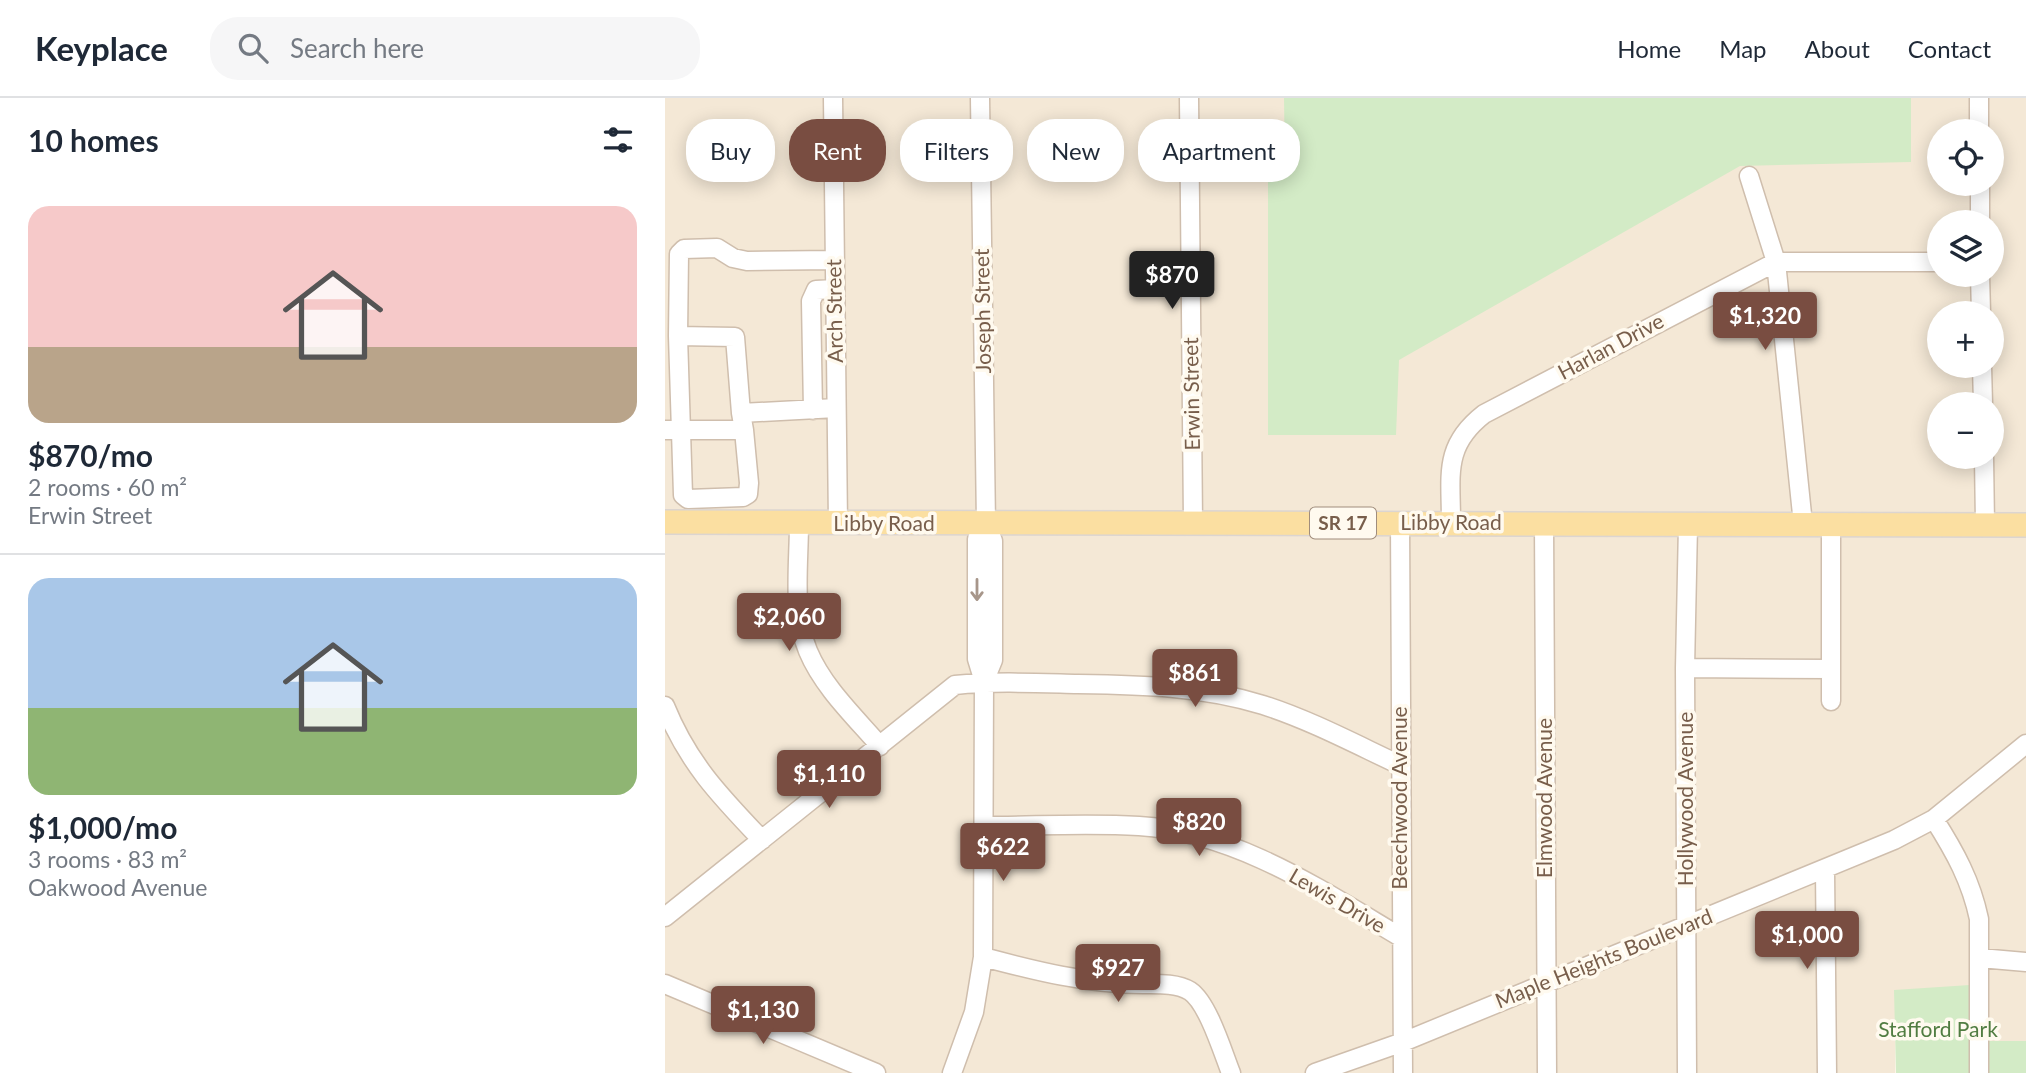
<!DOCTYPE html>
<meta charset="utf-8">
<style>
:root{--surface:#fff;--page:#f6f6f7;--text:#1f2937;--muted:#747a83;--line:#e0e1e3;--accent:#794d41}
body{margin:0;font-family:Lato,sans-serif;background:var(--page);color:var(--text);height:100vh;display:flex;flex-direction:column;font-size:26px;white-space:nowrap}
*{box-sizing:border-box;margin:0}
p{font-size:23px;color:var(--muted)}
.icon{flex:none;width:38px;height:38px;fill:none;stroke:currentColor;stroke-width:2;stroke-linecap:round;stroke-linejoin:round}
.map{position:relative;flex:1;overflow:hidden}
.sheet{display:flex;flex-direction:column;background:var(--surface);width:665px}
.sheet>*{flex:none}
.hud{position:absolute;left:21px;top:21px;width:665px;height:63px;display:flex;gap:14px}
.fabs{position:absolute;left:1262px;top:21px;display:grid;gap:14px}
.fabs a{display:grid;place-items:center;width:77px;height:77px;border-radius:50%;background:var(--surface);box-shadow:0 4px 18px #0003;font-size:35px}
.price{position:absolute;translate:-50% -60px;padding:0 16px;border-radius:7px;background:var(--accent);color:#fff;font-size:23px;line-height:46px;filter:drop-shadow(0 2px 4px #0008)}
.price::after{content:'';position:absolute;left:50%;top:42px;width:21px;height:16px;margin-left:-10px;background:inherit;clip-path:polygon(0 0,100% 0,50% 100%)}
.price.on{background:#222;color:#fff}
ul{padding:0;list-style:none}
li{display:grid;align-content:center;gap:14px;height:371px;padding:0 28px}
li+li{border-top:2px solid var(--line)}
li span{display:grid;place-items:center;height:217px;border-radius:21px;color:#555}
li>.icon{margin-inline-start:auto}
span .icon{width:126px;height:126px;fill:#fffc;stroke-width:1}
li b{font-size:30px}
h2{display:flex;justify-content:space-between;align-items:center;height:84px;padding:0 28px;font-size:30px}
.pill{padding:0 24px;border-radius:28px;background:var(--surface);box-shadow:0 4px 18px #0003;font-size:24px;line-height:63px}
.pill.on{background:var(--accent);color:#fff}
header{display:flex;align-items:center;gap:42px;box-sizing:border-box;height:98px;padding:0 35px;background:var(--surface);border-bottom:2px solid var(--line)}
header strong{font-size:33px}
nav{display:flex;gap:38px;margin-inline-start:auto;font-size:24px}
.search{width:490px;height:63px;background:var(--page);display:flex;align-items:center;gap:18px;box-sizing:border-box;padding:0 24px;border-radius:28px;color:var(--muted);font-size:26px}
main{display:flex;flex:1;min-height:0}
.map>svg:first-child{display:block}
</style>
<header>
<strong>Keyplace</strong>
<div class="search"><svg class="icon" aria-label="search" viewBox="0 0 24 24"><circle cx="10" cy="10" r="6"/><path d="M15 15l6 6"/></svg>Search here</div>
<nav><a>Home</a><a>Map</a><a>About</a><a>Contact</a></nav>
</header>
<main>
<section class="sheet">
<h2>10 homes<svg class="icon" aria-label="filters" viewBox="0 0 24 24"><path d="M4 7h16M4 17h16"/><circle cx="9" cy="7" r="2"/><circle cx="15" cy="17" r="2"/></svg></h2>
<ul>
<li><span style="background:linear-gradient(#f6c9c9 65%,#b9a48a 0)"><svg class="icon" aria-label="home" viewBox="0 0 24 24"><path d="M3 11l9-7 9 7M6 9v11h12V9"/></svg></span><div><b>$870/mo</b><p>2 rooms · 60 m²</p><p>Erwin Street</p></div></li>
<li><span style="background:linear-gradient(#a9c7e8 60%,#8fb573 0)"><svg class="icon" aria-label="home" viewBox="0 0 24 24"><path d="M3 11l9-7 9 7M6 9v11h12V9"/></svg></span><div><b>$1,000/mo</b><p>3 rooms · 83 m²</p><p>Oakwood Avenue</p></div></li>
</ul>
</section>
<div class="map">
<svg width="1361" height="975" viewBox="0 0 1361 975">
<rect width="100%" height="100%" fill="#fdf6e8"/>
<path fill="#f4e8d6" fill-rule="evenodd" d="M0,0H1361V943H1319L1230,892V975H0ZM1274,33H1326V86H1274ZM1274,124H1326V177H1274ZM1274,215H1326V268H1274ZM1274,306H1326V359H1274Z"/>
<path fill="#d3ebc6" d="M619,0H1246V64L1075,68L734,262L731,337H603V80L620,69Z
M1320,886L1319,943H1361V975H1231L1229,892Z"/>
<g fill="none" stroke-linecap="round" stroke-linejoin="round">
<defs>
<path id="minor" d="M168,0L173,426
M315,0L321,426L328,443V562L319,584
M524,0L528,425
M1314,0V33
M1084,78L1111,164L1138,426
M1315,86V124
M1315,177L1316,215
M13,238L18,397L23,401L78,399L83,396L84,385L79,332
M1317,268L1318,306
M148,312L146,203L151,192L170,191
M76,315L70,239L13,238L14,156L19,151L52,150L68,160L82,163L170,162
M0,332H79L76,315L171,310
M1319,359L1320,426
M735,424L738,975
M786,424C786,377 778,348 819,316L1111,164H1274
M134,425C134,466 127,515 143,553C158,589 190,619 215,648
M879,426L882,975
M1166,426V603
M1020,570L1166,571
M0,608C23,665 55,698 97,742
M1269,721C1290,754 1306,783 1314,821V975
M319,728C371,728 423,725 474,728C571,734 656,792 737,840
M1160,772L1162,975
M0,819L290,587C331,583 372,585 413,586C476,587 537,588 598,607C645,622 690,646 735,667
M318,859C371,873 422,886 478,886C492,886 512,885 525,893C543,905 558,955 566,975
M1315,860L1361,864
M0,886L211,975
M287,975L309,914L318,859L319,584L312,561V441L321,426
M650,975L738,944L1229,742L1269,721L1361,646
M1022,975L1020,570L1023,427"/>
<path id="major" d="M0,424L1361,427"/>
</defs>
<use href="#minor" stroke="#cfbead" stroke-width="21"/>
<use href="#major" stroke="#dcd5d0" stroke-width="26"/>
<use href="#minor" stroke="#fff" stroke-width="18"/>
<use href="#major" stroke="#fbdfa1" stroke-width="23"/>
</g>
<defs><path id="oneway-shaft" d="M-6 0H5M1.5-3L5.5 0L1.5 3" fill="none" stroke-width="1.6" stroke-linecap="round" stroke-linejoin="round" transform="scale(1.75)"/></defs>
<use stroke="#a7968a" href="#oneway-shaft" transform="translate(312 492) rotate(90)"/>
<g text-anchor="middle" stroke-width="7" stroke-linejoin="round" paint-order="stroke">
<rect fill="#fffaef" stroke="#a08d7c" stroke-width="2" x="645" y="409.5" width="66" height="31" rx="5"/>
<g font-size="19" font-weight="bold" fill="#785e4b">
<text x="678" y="432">SR 17</text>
</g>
<g font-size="21" fill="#785e4b" stroke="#fffaef">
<text transform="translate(170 213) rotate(-91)" y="7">Arch Street</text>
<text transform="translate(318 213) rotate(-91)" y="7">Joseph Street</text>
<text transform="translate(946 249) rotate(-28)" y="7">Harlan Drive</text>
<text transform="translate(527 296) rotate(-91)" y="7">Erwin Street</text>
<text x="786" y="432">Libby Road</text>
<text x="219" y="433">Libby Road</text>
<text transform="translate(735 700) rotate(-90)" y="7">Beechwood Avenue</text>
<text transform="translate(880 700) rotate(-90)" y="7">Elmwood Avenue</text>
<text transform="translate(1021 701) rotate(-90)" y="7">Hollywood Avenue</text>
<text transform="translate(672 803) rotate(30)" y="7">Lewis Drive</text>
<text transform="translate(939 861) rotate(-22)" y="7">Maple Heights Boulevard</text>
</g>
<g font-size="21" fill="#517d42" stroke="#fffaef">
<text x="1273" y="939">Stafford Park</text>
</g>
</g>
</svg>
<div class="fabs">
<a><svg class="icon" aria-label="locate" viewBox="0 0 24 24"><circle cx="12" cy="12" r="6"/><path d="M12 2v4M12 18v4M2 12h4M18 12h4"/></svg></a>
<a><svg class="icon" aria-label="layers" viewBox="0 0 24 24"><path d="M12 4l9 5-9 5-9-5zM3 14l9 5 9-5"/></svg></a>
<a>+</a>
<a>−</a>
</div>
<b class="price on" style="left:507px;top:213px">$870</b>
<b class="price" style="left:1100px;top:254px">$1,320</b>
<b class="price" style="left:124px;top:555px">$2,060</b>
<b class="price" style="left:530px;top:611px">$861</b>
<b class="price" style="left:164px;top:712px">$1,110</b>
<b class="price" style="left:534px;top:760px">$820</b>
<b class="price" style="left:338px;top:785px">$622</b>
<b class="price" style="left:1142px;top:873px">$1,000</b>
<b class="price" style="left:453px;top:906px">$927</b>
<b class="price" style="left:98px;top:948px">$1,130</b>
<div class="hud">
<a class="pill">Buy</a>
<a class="pill on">Rent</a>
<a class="pill">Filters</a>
<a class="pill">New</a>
<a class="pill">Apartment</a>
</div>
</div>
</main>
